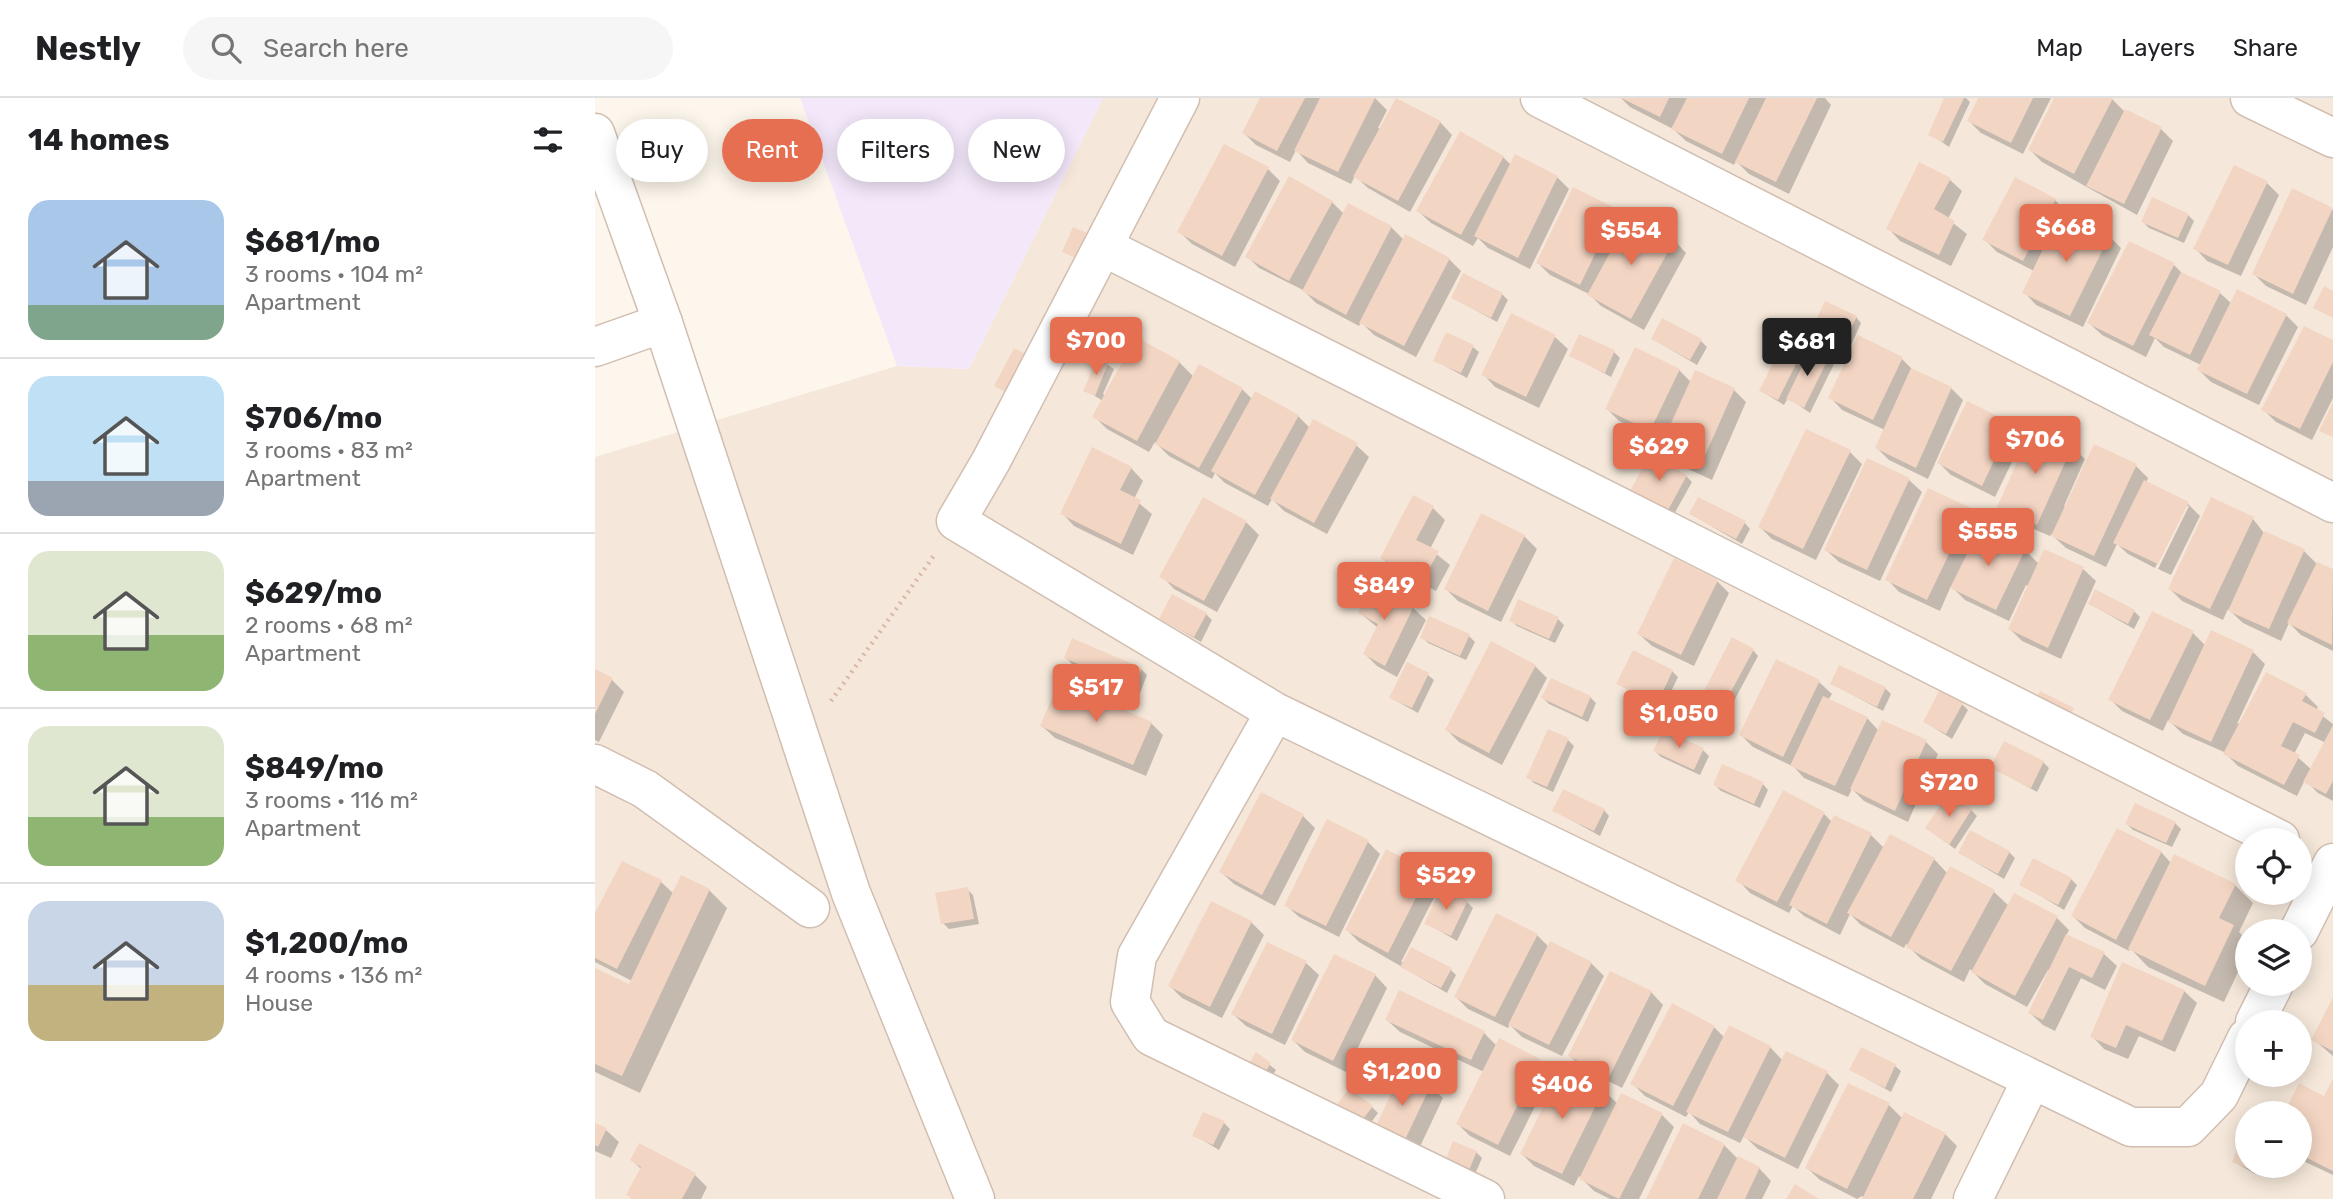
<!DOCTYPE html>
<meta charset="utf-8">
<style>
:root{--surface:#fff;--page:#f6f6f6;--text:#202124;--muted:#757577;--line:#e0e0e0;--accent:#e76f51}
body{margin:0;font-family:Rubik,sans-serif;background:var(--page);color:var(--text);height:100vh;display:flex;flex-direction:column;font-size:26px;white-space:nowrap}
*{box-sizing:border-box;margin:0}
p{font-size:23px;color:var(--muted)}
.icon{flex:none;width:38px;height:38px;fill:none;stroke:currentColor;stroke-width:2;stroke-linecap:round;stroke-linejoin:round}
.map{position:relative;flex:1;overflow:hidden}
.panel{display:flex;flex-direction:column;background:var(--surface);width:595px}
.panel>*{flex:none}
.top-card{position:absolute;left:21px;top:21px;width:665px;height:63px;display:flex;gap:14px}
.buttons{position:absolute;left:1640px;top:730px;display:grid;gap:14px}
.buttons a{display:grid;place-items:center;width:77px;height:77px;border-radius:50%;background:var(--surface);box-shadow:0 4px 18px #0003;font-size:35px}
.price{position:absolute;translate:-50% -60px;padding:0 16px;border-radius:7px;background:var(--accent);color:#fff;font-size:23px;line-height:46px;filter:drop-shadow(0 2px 4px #0008)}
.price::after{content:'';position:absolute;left:50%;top:42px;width:21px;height:16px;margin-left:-10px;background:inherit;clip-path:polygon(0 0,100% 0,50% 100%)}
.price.selected{background:#222;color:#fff}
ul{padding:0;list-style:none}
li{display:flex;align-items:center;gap:21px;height:175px;padding:0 28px}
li+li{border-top:2px solid var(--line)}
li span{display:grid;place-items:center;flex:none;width:196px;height:140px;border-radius:21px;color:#555}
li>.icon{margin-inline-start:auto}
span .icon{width:84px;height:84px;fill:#fffc;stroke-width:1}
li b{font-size:30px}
h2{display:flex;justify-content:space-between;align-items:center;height:84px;padding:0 28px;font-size:30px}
.pill{padding:0 24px;border-radius:32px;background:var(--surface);box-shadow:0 4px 18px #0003;font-size:24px;line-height:63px}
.pill.selected{background:var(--accent);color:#fff}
header{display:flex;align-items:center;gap:42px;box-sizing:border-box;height:98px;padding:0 35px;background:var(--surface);border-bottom:2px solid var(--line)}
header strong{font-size:33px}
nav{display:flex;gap:38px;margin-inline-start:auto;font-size:24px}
.search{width:490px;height:63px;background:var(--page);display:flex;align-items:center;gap:18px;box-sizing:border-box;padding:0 24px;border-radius:38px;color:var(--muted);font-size:26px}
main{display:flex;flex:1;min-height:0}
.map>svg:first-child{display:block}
</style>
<header>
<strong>Nestly</strong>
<div class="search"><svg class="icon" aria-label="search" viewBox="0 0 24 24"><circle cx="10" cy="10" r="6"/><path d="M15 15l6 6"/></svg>Search here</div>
<nav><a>Map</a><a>Layers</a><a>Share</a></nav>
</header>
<main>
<section class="panel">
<h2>14 homes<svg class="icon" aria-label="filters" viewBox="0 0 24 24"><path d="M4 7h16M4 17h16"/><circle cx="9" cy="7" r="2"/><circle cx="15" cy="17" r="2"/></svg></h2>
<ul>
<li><span style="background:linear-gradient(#a9c7e8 75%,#7fa58c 0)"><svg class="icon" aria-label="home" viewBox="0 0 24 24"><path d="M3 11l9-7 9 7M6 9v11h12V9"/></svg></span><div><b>$681/mo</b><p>3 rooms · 104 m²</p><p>Apartment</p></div></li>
<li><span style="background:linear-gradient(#bfe0f5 75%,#9aa5b1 0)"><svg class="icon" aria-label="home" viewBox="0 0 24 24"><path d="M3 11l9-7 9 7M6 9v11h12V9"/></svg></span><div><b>$706/mo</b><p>3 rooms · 83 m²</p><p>Apartment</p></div></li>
<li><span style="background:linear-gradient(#dfe7d0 60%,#8fb573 0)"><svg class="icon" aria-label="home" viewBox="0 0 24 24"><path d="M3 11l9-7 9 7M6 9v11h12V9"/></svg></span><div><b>$629/mo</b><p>2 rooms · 68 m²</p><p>Apartment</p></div></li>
<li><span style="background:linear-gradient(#dfe7d0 65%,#8fb573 0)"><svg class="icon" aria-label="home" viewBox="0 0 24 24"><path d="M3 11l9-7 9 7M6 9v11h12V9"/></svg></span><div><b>$849/mo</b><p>3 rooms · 116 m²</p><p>Apartment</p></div></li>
<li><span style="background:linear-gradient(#c9d6e8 60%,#c2b280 0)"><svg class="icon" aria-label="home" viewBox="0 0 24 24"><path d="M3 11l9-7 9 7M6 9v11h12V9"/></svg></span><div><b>$1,200/mo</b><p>4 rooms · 136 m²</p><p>House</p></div></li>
</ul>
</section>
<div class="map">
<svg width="1738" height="1101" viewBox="0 0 1738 1101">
<rect width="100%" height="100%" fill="#fdf6ec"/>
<path fill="#f5e8da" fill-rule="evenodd" d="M508,0H1738V1101H0V359L302,268L374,271ZM1652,742H1704V794H1652ZM1652,833H1704V886H1652ZM1652,924H1704V976H1652ZM1652,1015H1704V1068H1652Z"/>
<path fill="#f3e8fa" d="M205,0H508L374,271L302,268Z"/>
<path fill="#0003" fill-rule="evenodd" d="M667,0H780L792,12L783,30L786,31L845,24L857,37L815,114L773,90L760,78L756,86L713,65L701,52L695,64L661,47L649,35Z
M1026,0H1230L1236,7L1194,96L1154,76L1141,63L1139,67L1091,43L1078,31L1035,9Z
M1351,0H1371L1375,4L1354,49L1335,36Z
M1385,0H1456L1428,56L1386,35L1374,23Z
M1461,0H1516L1529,13L1566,31L1578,43L1542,117L1447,64L1435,52Z
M908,59L916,67L962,79L974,91L935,171L893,150L883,140L878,148L836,125L823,113Z
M1640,69L1672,85L1684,97L1646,178L1612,163L1600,150Z
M673,71L685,83L640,169L597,146L585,134Z
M1354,81L1367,93L1353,121L1372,136L1356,168L1305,143L1293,130Z
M1698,93L1738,112V149L1711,207L1671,188L1659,176Z
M1460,102L1472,115L1471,117L1514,138L1526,150L1488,229L1441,207L1429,194L1439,173L1402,154L1390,142Z
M737,104L749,116L796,129L809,142L854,161L866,173L821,259L779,237L766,224L764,228L721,205L708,192L664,170L652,158Z
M1021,112L1033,125L1079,142L1091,155L1049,232L1006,208L994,196L955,177L943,165Z
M1593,117L1599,123L1589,145L1554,130L1548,124Z
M1579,167L1590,178L1625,195L1637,206L1691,217L1703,229L1664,307L1616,284L1604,272L1606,267L1569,249L1560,240L1551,259L1507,237L1494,225Z
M907,196L913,202L902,224L858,200Z
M917,217L960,239L973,251L944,310L900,289L888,276Z
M1261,219L1266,225L1253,254L1217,235Z
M1264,240L1307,261L1319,273L1356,290L1368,302L1333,381L1294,362L1282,350L1290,332L1247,312L1235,299Z
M1058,241L1106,243L1112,249L1102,267Z
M1738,244V300L1717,342L1681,324L1669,312Z
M1211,246L1239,266L1215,315L1193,300L1189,307L1166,293Z
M878,249L884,254L872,280L841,263Z
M1019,254L1025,260L1016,279L976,257Z
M504,261L519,271L508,296L511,298L584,264L599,279L647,291L657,301L703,318L715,330L761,347L774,359L732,436L689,413L677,401L673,408L630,385L620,375L617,381L574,358L560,344L554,354L512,331L499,318L508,303L490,292Z
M1084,272L1096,284L1139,292L1151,304L1117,382L1078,364L1066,352L1069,345L1024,323L1012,311Z
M1373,306L1416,327L1429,339L1400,399L1356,377L1344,365Z
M1439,331L1477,349L1490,361L1469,408L1472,409L1541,368L1553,380L1551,385L1593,406L1605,418L1576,477L1563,471L1594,408H1590L1560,470L1533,456L1522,446L1511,469L1471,450L1456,436L1455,438L1416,421L1404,409Z
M1255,354L1267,366L1221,462L1177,441L1165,429Z
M1273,362L1314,382L1327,394L1285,483L1244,464L1231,452Z
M536,370L548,383L539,401L557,416L538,457L479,428L467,415Z
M1091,378L1097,384L1078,418L1043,399Z
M819,399L838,410L850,422L835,451L855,467L841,493L800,472L787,460Z
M609,401L651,424L664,437L622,514L579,491L567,478Z
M1375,411L1387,424L1384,429L1430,452L1444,466L1450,454L1488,471L1501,483L1466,561L1427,543L1415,531L1434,488L1431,487L1414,523L1370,502L1356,488L1345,513L1304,494L1292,481Z
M1096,416L1150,425L1155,431L1147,446Z
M1658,421L1669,435L1709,453L1721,465L1738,473V553L1706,537L1694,525L1686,543L1648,525L1633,511L1628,522L1587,503L1575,491Z
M929,438L942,451L906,524L863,503L851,491Z
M1122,483L1134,495L1099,568L1057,548L1044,536Z
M777,489L818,510L831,522L802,579L782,568L770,556L783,530L765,515Z
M1495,506L1539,513L1545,519L1539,531Z
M611,516L617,522L606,544L566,521Z
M963,521L969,527L960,545L922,528L916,522Z
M1598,535L1611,548L1658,554L1670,566L1642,626L1711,597L1723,609L1721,613L1738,626V703L1723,695L1710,682L1702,698L1643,668L1629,654L1588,636L1573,622L1568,633L1527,613L1515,601ZM1710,635L1731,645L1717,672L1699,656Z
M874,538L880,544L871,562L833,545L827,539Z
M1158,552L1163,558L1131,618L1112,608L1106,602Z
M471,560L546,571L552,577L545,595L477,566Z
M1182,563L1224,584L1237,596L1233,602L1272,620L1284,633L1331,644L1343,656L1313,724L1269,703L1257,691L1253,699L1209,680L1199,669L1158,649L1146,637Z
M940,568L952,580L907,667L864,644L852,632Z
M0,573L17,582L29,594L4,644L0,642Z
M1077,573L1083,579L1068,610L1023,586Z
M833,577L839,582L823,615L796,600Z
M1237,586L1290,590L1296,596L1288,613Z
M995,599L1001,605L993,624L954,606L948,600Z
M1367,606L1373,612L1357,641L1330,624Z
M556,625L568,637L551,678L460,640L447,628Z
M973,642L979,648L958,694L939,685L933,679Z
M1108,652L1114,658L1105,677L1066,659L1060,653Z
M1448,664L1454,670L1442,694L1398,670Z
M1168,686L1173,692L1165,710L1126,693L1120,687Z
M1009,712L1014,718L1005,738L960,713Z
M1376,712L1382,718L1360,751L1332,730Z
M1229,716L1237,724L1276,737L1289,750L1339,761L1353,776L1399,794L1414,808L1420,797L1462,820L1474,832L1471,838L1509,856L1522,868L1510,892L1486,880L1460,933L1448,927L1435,915L1455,873L1453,872L1432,909L1390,886L1375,871L1369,884L1326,861L1311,846L1309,850L1266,827L1255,816L1245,837L1209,818L1198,808L1194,815L1155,795L1143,782Z
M708,718L720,730L680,808L639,786L626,774Z
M1580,725L1586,731L1577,749L1538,732L1532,726Z
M773,744L785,756L744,839L704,819L691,807Z
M1414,754L1420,760L1409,781L1365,755Z
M1566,754L1576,765L1640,787L1658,805L1644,834L1652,842V855L1629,904L1553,869L1535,850L1534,853L1490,830L1478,818Z
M27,765L66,784L79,796L87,779L114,792L132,810L45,995L0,974V872L35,889L37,883L0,864V819Z
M833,775L845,788L806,864L856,872L861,877L852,895L764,844L752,832Z
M1476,781L1482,787L1469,812L1426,786Z
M372,791L378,797L384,826L354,831L348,825Z
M872,804L878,810L862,843L831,825Z
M616,805L656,824L669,837L627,920L587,900L575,888Z
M942,837L954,849L956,846L996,865L1009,878L967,958L927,939L915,927L913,930L873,911L861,899Z
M673,846L711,865L724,877L690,947L651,928L638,916Z
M780,877L792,890L751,974L710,954L698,942Z
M1589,893L1602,905L1580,954L1544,938L1533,961L1509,951L1497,938Z
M1056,894L1068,907L1027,990L987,970L975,958Z
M1738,902V958L1718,941Z
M792,922L889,935L902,948L905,942L944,963L957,975L915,1058L875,1038L863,1026L889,974L805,934Z
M1119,929L1130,940L1175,949L1188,963L1232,975L1244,987L1203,1071L1163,1051L1149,1038L1145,1045L1105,1026L1094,1014L1091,1019L1050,998L1037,985Z
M662,957L681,972L671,988Z
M1300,968L1306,973L1296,994L1256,972Z
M1738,984V1077L1704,1061V1015H1691L1730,1000Z
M835,988L848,1000L820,1059L792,1045Z
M1008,992L1023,1006L1067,1017L1079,1029L1044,1101H1015L999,1093L984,1078L979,1088L939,1068L927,1056Z
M1293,1006L1308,1021L1350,1036L1362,1048L1336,1101H1270L1267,1098L1262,1101L1225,1082L1212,1070Z
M777,1009L783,1015L772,1030L749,1013Z
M629,1025L635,1031L624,1052L599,1037Z
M0,1026L11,1032L24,1044L16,1060L0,1053Z
M1129,1047L1143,1061L1164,1070L1176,1083L1167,1101H1053Z
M881,1054L887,1060L878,1081L857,1071Z
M37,1062L100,1077L112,1089L106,1101H37L34,1097L47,1072Z
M1639,1064L1652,1068H1663L1660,1076Z"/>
<path fill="#f3d5c3" d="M665,0H710L682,53L647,35Z
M725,0H780L743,74L699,53Z
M801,0L846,23L803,103L758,79Z
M1026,0H1074L1065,19Z
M1092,0H1154L1127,56L1076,31Z
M1171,0H1222L1181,84L1140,64Z
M1349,0H1369L1348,44L1333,37Z
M1383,0H1438L1416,45L1372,23Z
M1459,0H1518L1479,76L1433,52Z
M1530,11L1567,29L1529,106L1491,88Z
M865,33L909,58L866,137L821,113Z
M629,46L674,69L627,158L582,134Z
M920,56L963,78L923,160L879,138Z
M1324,64L1356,80L1339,111L1360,123L1344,157L1291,131Z
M1639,67L1673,83L1633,167L1598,151Z
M694,78L738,103L694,183L650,159Z
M1420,79L1461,101L1428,163L1387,142Z
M978,89L1022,111L985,187L941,165Z
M1697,90L1738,110L1698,196L1657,176Z
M1557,99L1594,116L1583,140L1546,124Z
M753,105L797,128L751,217L707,193Z
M1466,113L1515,137L1475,218L1427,195Z
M1036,116L1080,141L1036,221L992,197Z
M478,129L499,138L488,163L467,154Z
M810,136L855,160L809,248L764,225Z
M1534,143L1580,165L1538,248L1492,225Z
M1586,174L1626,193L1595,257L1554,237Z
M868,175L908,195L896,220L856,200Z
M1729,188L1738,193V220L1718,210Z
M1642,191L1692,216L1652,296L1602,272Z
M1230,203L1262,218L1247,249L1215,235Z
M916,215L961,237L931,299L886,277Z
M1067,220L1107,241L1095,262L1056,241Z
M1709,228L1738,242V264L1705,331L1666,312Z
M851,234L879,247L866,275L838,263Z
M1193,235L1212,244L1183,302L1164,293Z
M984,236L1020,252L1010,275L974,258Z
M1263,237L1308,259L1278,322L1233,300Z
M541,239L585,263L542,343L497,319Z
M1040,249L1085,271L1055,333L1010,311Z
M419,250L436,259L416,297L399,288Z
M1216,250L1234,259L1209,310L1191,301Z
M503,259L514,263L500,298L488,293Z
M604,266L648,290L604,370L560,346Z
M1316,270L1357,289L1321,370L1280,350Z
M1100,272L1140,290L1104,371L1064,352Z
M660,293L704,317L660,397L616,373Z
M1372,303L1417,325L1387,388L1342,365Z
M1738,304V339L1724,333Z
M718,321L763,345L719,425L675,401Z
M1438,329L1478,347L1442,427L1402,409Z
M1211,331L1256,352L1208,451L1163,429Z
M1499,346L1542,366L1499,458L1456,438Z
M497,349L537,369L525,392L546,402L526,446L465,416Z
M1055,356L1092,377L1072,414L1035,393Z
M1272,360L1315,380L1272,472L1229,452Z
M1549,382L1594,404L1563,466L1518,445Z
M1333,390L1376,410L1332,502L1290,482Z
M818,397L839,408L821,442L844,453L828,482L785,460Z
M608,399L652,423L609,503L564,479Z
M1103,399L1151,423L1141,441L1094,416Z
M1616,399L1659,419L1615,511L1573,491Z
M886,415L930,437L893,513L849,491Z
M1386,428L1431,450L1401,512L1355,490Z
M1669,433L1710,451L1674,531L1633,513Z
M1449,451L1489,469L1453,550L1413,531Z
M1079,460L1123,482L1086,557L1042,536Z
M1722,464L1738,471L1737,547L1692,525Z
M777,487L819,508L790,568L768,556L783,526L763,515Z
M1500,491L1540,512L1533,526L1493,506Z
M577,496L612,515L599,539L564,521Z
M923,501L964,519L954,541L914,523Z
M1557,513L1599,533L1555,622L1513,602Z
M834,518L875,536L865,558L825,540Z
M1616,532L1659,552L1616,644L1573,624Z
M1137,539L1159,551L1125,614L1104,602Z
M477,540L547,570L539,590L469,560Z
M896,543L941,567L894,655L850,632Z
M1038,552L1078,572L1062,606L1021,586Z
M1181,561L1225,582L1188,659L1144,637Z
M812,564L834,575L817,610L794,600Z
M1244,567L1291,589L1282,609L1235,586Z
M0,571L18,580L0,616Z
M1671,574L1712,595L1707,603L1730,615L1720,635L1698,624L1686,648L1705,657L1689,687L1628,656Z
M956,580L996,598L987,619L946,600Z
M464,584L557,624L538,667L445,628Z
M1344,593L1368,605L1351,636L1328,624Z
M1445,593L1479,610L1470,627L1437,609Z
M1228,598L1273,619L1240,688L1195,668Z
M1287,622L1332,642L1300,713L1255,691Z
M1738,627V683L1731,696L1708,684Z
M953,631L974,640L952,689L931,680Z
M1068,632L1109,650L1099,672L1058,653Z
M1409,643L1449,663L1436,690L1395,670Z
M1127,666L1169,684L1159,706L1118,687Z
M968,691L1010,711L999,733L957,713Z
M1188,692L1230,714L1182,804L1140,783Z
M666,694L709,716L667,797L624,774Z
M1353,696L1377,711L1354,747L1330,730Z
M1540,705L1581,724L1571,745L1530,726Z
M1239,717L1277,735L1232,826L1194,807Z
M732,721L774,742L731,828L689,808Z
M1522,730L1567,753L1521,842L1476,818Z
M1375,732L1415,753L1403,776L1363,755Z
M1295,736L1340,760L1296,839L1252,815Z
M791,751L834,774L793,855L750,832Z
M1579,756L1641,786L1624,820L1639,827L1610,888L1533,851Z
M1438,760L1477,780L1463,807L1424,787Z
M27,763L67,782L22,871L0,860V815Z
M1355,768L1400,792L1356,873L1311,849Z
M86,777L115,791L27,978L0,966V870L34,886Z
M373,789L379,821L346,826L340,795Z
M846,790L873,802L856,838L829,826Z
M1419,795L1463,818L1420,898L1376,874Z
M616,803L657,823L615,909L573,888Z
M901,815L943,836L900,919L859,899Z
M1471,836L1510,854L1497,880L1474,869L1448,922L1433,915Z
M955,843L997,864L954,947L913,927Z
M672,844L712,863L677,936L636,916Z
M816,849L857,870L846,890L805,869Z
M739,856L781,876L738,963L696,942Z
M1527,864L1590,892L1567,943L1531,927L1521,950L1495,939Z
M1015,873L1057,893L1014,979L973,958Z
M804,892L890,933L876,962L790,922Z
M1738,899V953L1716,942Z
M1077,905L1120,928L1078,1008L1035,986Z
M1134,927L1176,948L1133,1034L1091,1014Z
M904,940L945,961L903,1047L861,1026Z
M1266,949L1301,966L1290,990L1254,972Z
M1191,953L1233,973L1190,1060L1148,1039Z
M661,954L676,965L664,984L649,974Z
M967,970L1009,991L967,1076L925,1056Z
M807,973L836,987L807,1048L778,1034Z
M1738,980V1073L1704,1056V1015H1689L1704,985L1729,998Z
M1253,985L1295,1005L1252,1091L1210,1070Z
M754,990L778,1008L765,1025L741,1008Z
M1026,995L1068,1015L1024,1101L984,1081Z
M608,1014L630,1023L618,1047L597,1038Z
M1309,1014L1351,1035L1318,1101H1267Z
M0,1025L12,1030L3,1049L0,1047Z
M1088,1025L1130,1046L1103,1101H1051Z
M1646,1040L1652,1043L1654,1071L1637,1064Z
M858,1043L882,1053L872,1077L849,1066Z
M44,1045L101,1075L87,1101H38L31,1097L46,1069L35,1062Z
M1143,1058L1165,1069L1150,1101H1122Z
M1200,1086L1224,1101H1191Z"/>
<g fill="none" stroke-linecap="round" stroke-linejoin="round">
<defs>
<path id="minor" d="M585,0L396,363L361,423L680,614L1536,1029H1593L1624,997L1652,940
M945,0L1738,405
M1655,0L1738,40
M509,149L1685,742
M0,249L68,225
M680,614L542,858L535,904L556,938L890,1101
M0,666L50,691L215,810
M1704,833L1738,765
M1660,924L1679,886
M1378,1101L1437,981"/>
<path id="tertiary" d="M0,35L68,225L256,795L380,1101"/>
</defs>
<use href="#minor" stroke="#d1beb0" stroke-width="41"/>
<use href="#tertiary" stroke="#d1beb0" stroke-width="41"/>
<path stroke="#d9b8a5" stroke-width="4.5" stroke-dasharray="2 5" stroke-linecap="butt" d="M236,603L340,456"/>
<use href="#minor" stroke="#fff" stroke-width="38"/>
<use href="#tertiary" stroke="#fff" stroke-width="38"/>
</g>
</svg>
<div class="buttons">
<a><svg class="icon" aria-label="locate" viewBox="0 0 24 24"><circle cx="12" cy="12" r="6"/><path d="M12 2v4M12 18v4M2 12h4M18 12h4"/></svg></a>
<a><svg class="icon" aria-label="layers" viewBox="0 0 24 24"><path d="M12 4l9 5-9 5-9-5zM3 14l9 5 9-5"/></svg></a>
<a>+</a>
<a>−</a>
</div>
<b class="price" style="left:1471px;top:166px">$668</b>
<b class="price" style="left:1036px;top:169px">$554</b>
<b class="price" style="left:501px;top:279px">$700</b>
<b class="price selected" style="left:1212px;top:280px">$681</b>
<b class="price" style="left:1440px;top:378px">$706</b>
<b class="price" style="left:1064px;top:385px">$629</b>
<b class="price" style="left:1393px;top:470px">$555</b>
<b class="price" style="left:789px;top:524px">$849</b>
<b class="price" style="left:501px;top:626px">$517</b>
<b class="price" style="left:1084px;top:652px">$1,050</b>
<b class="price" style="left:1354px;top:721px">$720</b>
<b class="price" style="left:851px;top:814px">$529</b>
<b class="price" style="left:807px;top:1010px">$1,200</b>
<b class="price" style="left:967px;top:1023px">$406</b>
<div class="top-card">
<a class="pill">Buy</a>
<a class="pill selected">Rent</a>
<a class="pill">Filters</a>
<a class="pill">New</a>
</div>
</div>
</main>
